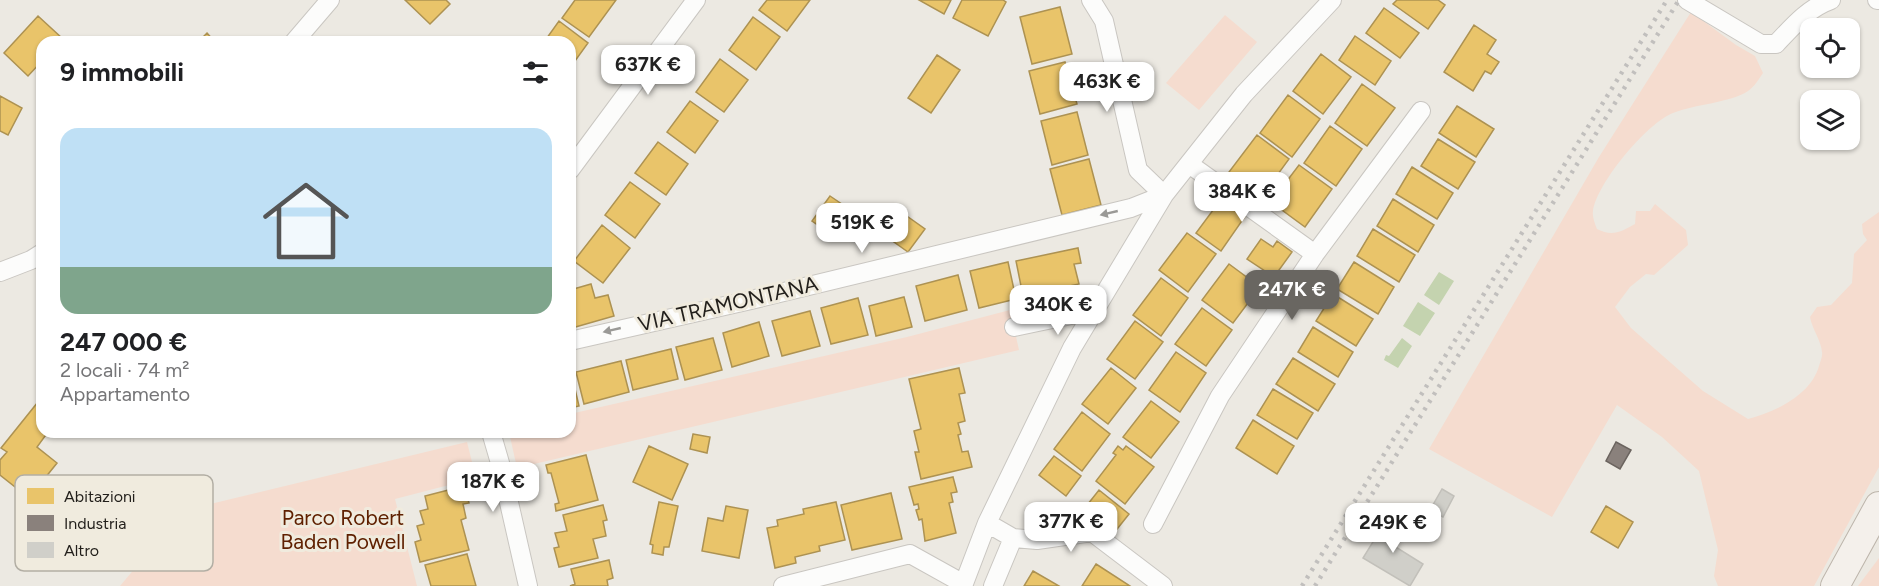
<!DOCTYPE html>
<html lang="it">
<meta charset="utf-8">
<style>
:root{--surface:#fff;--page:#f6f6f6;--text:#202124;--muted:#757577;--line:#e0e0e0;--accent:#696661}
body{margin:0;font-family:Figtree,sans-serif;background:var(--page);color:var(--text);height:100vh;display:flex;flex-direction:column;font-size:22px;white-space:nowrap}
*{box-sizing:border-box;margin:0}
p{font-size:20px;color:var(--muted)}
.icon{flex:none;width:33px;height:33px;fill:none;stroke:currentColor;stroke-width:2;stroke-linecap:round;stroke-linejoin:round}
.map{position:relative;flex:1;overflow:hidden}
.details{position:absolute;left:36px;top:36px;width:540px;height:402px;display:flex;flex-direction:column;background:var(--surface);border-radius:18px;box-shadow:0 2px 4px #0004}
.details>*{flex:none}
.buttons{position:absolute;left:1800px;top:18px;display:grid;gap:12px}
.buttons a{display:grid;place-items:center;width:60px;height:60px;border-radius:12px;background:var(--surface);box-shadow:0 2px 4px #0004;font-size:30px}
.price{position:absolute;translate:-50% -51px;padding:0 14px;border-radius:12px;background:#fff;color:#222;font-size:20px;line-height:39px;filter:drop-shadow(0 2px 3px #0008)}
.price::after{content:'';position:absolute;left:50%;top:36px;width:18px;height:14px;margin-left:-9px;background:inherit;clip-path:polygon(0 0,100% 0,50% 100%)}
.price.selected{background:var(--accent);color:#fff}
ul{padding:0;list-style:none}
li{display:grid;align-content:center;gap:12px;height:318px;padding:0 24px}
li+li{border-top:2px solid var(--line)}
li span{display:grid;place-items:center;height:186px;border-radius:18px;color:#555}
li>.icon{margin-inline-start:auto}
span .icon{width:108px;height:108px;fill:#fffc;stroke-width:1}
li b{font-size:26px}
h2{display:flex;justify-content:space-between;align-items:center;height:72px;padding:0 24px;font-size:26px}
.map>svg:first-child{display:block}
</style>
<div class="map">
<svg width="1879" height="586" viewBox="0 0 1879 586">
<rect width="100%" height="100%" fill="#ece9e2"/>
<path fill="#f5dccf" d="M1691,12L1736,45L1755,56L1763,73C1759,79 1754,87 1748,91C1730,103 1695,104 1673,113C1647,123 1597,183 1593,211C1592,216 1595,224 1597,229C1612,237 1621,232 1635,224L1636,211H1650L1655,204L1686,230L1688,245L1654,275L1646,274L1630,287L1615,307L1631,328L1703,391L1748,419C1775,412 1811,395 1819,366C1820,362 1823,356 1822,352C1821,340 1812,329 1810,317L1817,307L1831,305L1852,283L1854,254L1867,240L1863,234L1862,224L1879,212V467L1814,586H1718L1714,576L1718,550L1699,471L1662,437L1617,405L1552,517L1429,449L1599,157Z
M1225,15L1257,42L1199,110L1166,83Z
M1010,310L1019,350L517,468L509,432H570V414L907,337Z
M467,442L476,478L395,499L417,586H120L136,567L111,528Z
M1879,558V586H1858Z"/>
<path fill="#c4d3af" d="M1439,272L1454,281L1439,305L1424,295Z
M1418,302L1435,313L1420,336L1403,326Z
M1402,338L1412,346L1398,368L1384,360L1386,355L1389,356Z"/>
<path fill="#e9c46a" stroke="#ad9252" stroke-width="1.5" d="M405,0H446L450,4L430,24Z
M575,0H616L589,37L562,18Z
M767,0H810L787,31L759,10Z
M919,0H951L944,14Z
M962,0H1003L1006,2L988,36L953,18Z
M1397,0H1438L1445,5L1428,29L1393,4Z
M1060,7L1072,54L1032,64L1020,17Z
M1384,8L1419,33L1400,58L1366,33Z
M38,16L63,39L60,42H42V61L28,76L4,53Z
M753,17L780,37L756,70L729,50Z
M559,21L588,43L570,68V42H544Z
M1474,25L1496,40L1487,54L1499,62L1491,74L1485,71L1473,91L1444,72Z
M207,33L215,42H198Z
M1355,36L1391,61L1375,85L1339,60Z
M1321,54L1351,77L1323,114L1293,91Z
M937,55L960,70L931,113L908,98Z
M720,59L748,80L724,112L696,92Z
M1065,62L1077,104L1040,114L1029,71Z
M1362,84L1395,108L1367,146L1335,123Z
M1288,95L1320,119L1292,157L1260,133Z
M0,96L22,108L8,135L0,131Z
M690,101L718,121L695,153L667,132Z
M1457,106L1494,129L1476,157L1439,133Z
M1077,112L1088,155L1052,165L1041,121Z
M1330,126L1362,149L1336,186L1304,163Z
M1257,135L1289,159L1262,196L1229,172Z
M1438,139L1475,162L1458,189L1421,166Z
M658,142L688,164L666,195L635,173Z
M1089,159L1101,205L1062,215L1050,169Z
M1299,165L1332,189L1305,227L1271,202Z
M1412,167L1453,193L1437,219L1396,194Z
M630,182L660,204L635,238L605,215Z
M830,196L858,215L841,241L812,221Z
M1222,198L1246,215L1221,251L1196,233Z
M1393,199L1434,225L1418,252L1377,226Z
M904,214L925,229L908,252L887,237Z
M602,225L630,248L603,283L574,261Z
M1373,229L1415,255L1399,282L1357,256Z
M1187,233L1216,254L1188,292L1159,270Z
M1261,239L1273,247L1277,241L1292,252L1274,277L1247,259Z
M1078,248L1081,263L1074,264L1079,284L1023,296L1016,261Z
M1008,262L1016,299L979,308L970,271Z
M1354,262L1394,287L1378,314L1337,289Z
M1229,264L1260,287L1233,323L1202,300Z
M958,275L967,310L925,321L916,286Z
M1161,278L1188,298L1161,336L1133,315Z
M591,284L595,298L608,295L614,316L572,328L570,303L573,302L570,290Z
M1333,294L1373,319L1356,346L1316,321Z
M904,297L912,327L876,336L869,306Z
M858,298L868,335L831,344L821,308Z
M1202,308L1232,330L1206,366L1175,344Z
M810,311L820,346L782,356L772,321Z
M1135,321L1163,342L1135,379L1107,359Z
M759,322L769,356L732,367L723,333Z
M1313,327L1353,352L1338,377L1298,352Z
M713,338L722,370L685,380L676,347Z
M671,349L678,379L633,390L626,360Z
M1176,352L1206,373L1180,412L1149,390Z
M1293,358L1335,384L1318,411L1276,384Z
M621,361L629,392L584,404L576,372Z
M959,368L965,393L959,394L965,421L958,423L961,434L958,435L962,452L968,451L972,467L921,479L915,452H919L914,431L921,429L909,379Z
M1111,368L1136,388L1108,424L1082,404Z
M571,372L579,406L570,408V373Z
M1273,389L1313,413L1297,439L1257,415Z
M42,397V432H48L37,447L57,463L29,498L0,475V460L7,452L1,448Z
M1151,401L1179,422L1151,458L1123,437Z
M1082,412L1110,434L1082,471L1054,449Z
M1253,420L1294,446L1277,474L1236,448Z
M693,434L710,437L707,453L690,449Z
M649,446L688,464L672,500L633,482Z
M1118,446L1123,450L1126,446L1154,467L1125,504L1096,481L1116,455L1113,453Z
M586,455L598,500L556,511L555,504L559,503L551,473H548L546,465Z
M1054,456L1081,476L1066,496L1039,475Z
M953,477L957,492L951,493L953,502L949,503L956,533L925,541L922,519L919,520L916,510L919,509L918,504L914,505L909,487Z
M464,486L469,503L463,504L466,518L461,520L469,550L420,562L415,542L421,540L417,526L424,524L420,511L428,509L425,496Z
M1099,490L1129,514L1114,533L1084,509Z
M891,493L902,539L852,550L841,505Z
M659,502L678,506L669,547H664L663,555L652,553L653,545L650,544Z
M836,502L845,540L819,546L820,551L795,557L796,563L775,568L767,528L778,526L777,520L804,514L803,509Z
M603,505L607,520L603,521L606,536L593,539L598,558L559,567L554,548L559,547L555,533L567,531L563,515Z
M726,506L748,510L739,558L702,551L708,518L723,521Z
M1606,506L1633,522L1618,548L1591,532Z
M467,554L476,586H431L425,565Z
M609,560L613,578L607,580L608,586H570L575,584L571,569Z
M1096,564L1130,586H1082Z
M1033,571L1059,586H1024Z"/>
<path fill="#8a817c" stroke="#6b645f" stroke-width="1.5" d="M1616,442L1631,450L1620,469L1606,461Z"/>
<path fill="#d0cfc9" stroke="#c2c0ba" stroke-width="1.5" d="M1442,489L1454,496L1443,517L1430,510Z
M1389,516L1406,527L1394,546L1423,564L1410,586L1363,558Z"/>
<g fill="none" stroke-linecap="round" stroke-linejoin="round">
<defs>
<path id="street" d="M1687,0L1761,44H1776C1792,27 1808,8 1831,0
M1877,0H1879
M294,42L330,0
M1189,164L1315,254
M570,170L696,0
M0,272L31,260L42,253
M1014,327L1095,310
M570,341L751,300L1131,208L1164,195L1138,170L1104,21L1091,0
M491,432L500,463L528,586
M987,523L1013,538L1037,540L1092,532L1163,586
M1153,524L1220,396L1315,254L1421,111
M783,586L910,554L964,584
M963,586L987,523L1072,348L1164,195L1244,94L1332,0
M993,586L1013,538"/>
<path id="primary" d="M1835,586L1879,506"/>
</defs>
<use href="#street" stroke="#c9c6c1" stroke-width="20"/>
<use href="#primary" stroke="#bdb5ab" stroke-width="30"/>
<use href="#street" stroke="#fcfcfb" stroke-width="18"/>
<use href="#primary" stroke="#f4f0eb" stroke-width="28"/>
<path stroke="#c1bfbd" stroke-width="4.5" stroke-dasharray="3 6" stroke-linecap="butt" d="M1302,586L1667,0
M1315,586L1679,0"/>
</g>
<defs><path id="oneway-solid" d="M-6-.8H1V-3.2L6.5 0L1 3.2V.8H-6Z" transform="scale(1.5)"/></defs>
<g fill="#9a9996">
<use href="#oneway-solid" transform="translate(1109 213) rotate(167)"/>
<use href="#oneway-solid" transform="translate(612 330) rotate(167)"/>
</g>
<g text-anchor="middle" stroke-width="6" stroke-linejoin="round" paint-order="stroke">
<g font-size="21" fill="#221f1b" stroke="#f0ebde">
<text transform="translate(728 304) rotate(-13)" y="7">VIA TRAMONTANA</text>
</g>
<g font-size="21" fill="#5f2000" stroke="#f0ebde">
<text x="343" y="525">Parco Robert<tspan x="343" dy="24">Baden Powell</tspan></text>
</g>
</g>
<rect x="15" y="475" width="198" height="96" rx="9" fill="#f0ebde" stroke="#b2aea4" stroke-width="1.5"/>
<rect x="27" y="488" width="27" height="16" fill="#e9c46a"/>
<rect x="27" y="515" width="27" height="16" fill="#8a817c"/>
<rect x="27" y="542" width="27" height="16" fill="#d0cfc9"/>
<g font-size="16" fill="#221f1b">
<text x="64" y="502">Abitazioni</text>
<text x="64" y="529">Industria</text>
<text x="64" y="556">Altro</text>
</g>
</svg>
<div class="buttons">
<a><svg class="icon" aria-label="locate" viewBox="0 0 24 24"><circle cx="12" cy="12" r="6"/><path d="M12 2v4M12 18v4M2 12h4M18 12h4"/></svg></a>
<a><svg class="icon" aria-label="layers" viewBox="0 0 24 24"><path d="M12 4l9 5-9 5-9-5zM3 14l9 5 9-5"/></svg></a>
</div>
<b class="price" style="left:648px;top:96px">637K €</b>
<b class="price" style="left:1107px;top:113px">463K €</b>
<b class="price" style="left:1242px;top:223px">384K €</b>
<b class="price" style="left:862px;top:254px">519K €</b>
<b class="price selected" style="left:1292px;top:321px">247K €</b>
<b class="price" style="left:1058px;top:336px">340K €</b>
<b class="price" style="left:493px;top:513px">187K €</b>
<b class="price" style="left:1071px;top:553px">377K €</b>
<b class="price" style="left:1393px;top:554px">249K €</b>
<section class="details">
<h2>9 immobili<svg class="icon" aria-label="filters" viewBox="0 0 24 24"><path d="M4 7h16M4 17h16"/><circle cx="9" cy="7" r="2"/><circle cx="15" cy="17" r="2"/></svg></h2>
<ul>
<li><span style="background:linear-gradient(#bfe0f5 75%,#7fa58c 0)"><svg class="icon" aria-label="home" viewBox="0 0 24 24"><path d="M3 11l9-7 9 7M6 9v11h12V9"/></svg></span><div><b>247 000 €</b><p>2 locali · 74 m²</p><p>Appartamento</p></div></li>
</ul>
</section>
</div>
